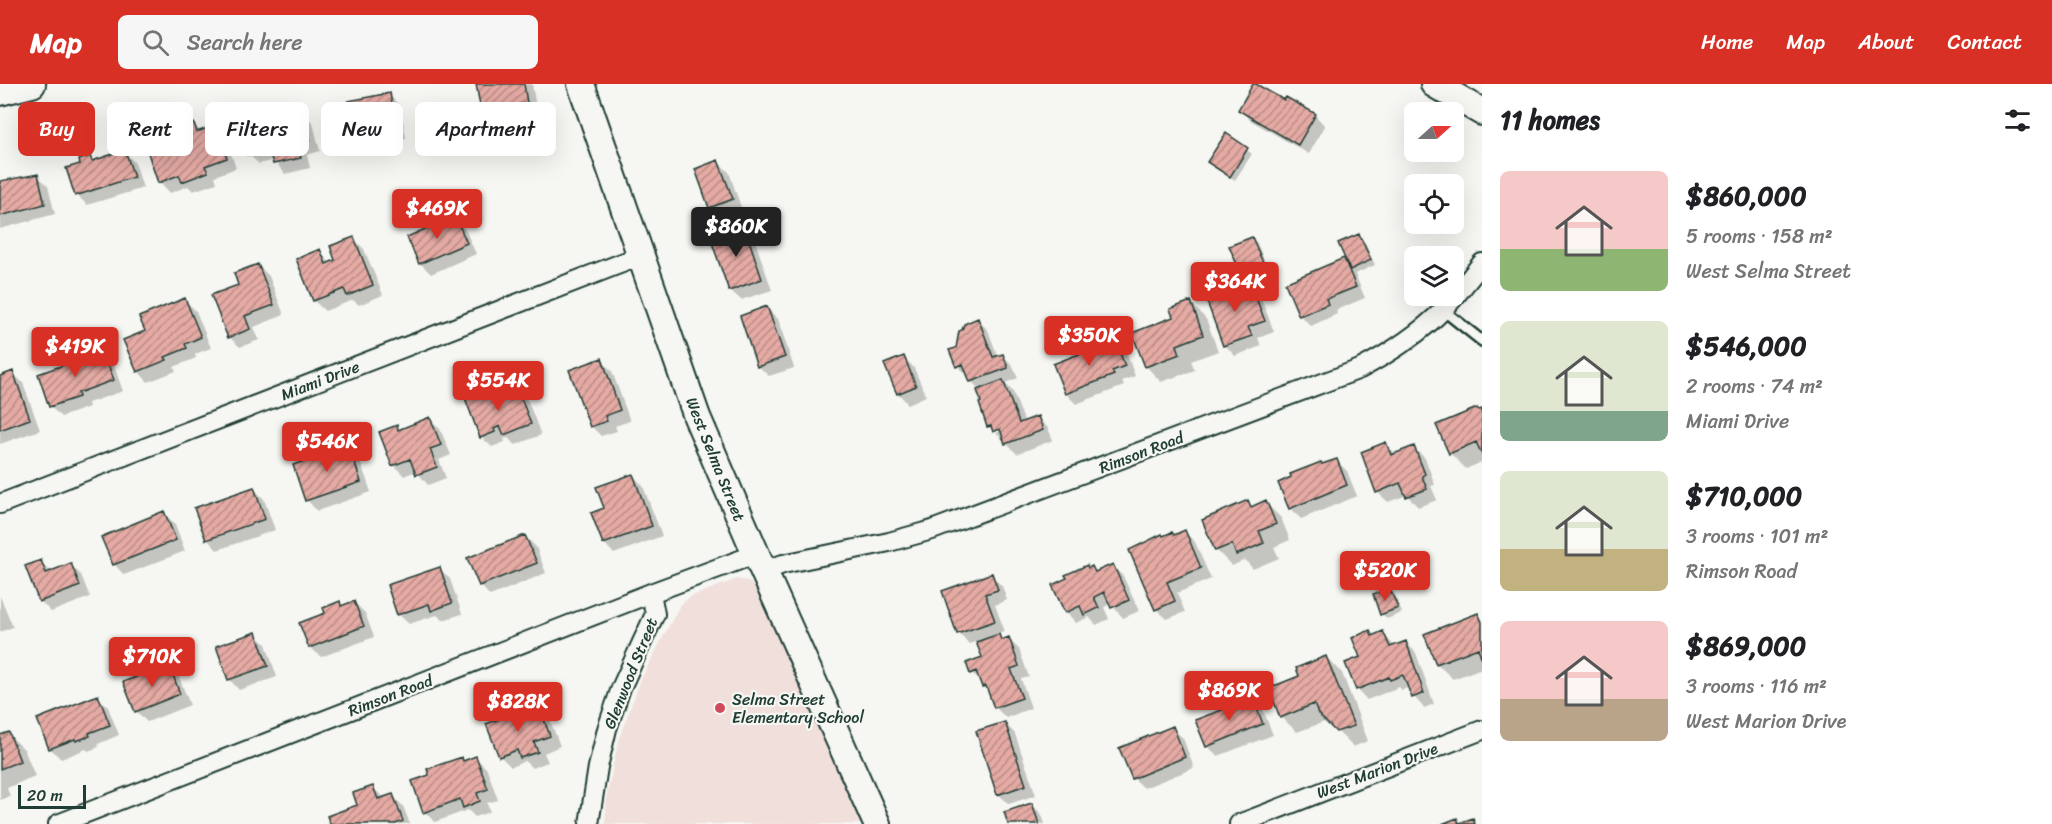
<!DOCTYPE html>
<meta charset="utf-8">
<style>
:root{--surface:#fff;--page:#f6f6f6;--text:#202124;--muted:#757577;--accent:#d93025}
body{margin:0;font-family:Sriracha,sans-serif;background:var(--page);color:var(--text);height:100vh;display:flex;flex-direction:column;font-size:22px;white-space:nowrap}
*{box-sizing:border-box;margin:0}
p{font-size:20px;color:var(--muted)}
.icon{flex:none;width:33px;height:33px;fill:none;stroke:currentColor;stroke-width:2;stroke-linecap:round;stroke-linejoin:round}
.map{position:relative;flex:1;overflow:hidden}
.drawer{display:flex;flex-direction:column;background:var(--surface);width:570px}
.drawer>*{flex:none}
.top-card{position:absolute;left:18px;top:18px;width:570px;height:54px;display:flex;gap:12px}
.needle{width:39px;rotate:69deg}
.tools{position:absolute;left:1404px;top:18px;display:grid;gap:12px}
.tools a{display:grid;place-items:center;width:60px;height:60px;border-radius:9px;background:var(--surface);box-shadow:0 6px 24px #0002;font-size:30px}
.scale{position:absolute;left:18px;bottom:15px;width:68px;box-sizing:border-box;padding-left:6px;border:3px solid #1f3d34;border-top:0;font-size:16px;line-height:21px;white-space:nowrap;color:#1f3d34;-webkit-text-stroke:4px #f6f6f2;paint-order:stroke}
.price{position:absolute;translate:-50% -51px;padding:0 14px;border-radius:6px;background:var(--accent);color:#fff;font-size:20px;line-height:39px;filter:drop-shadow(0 2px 3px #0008)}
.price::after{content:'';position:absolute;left:50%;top:36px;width:18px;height:14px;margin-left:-9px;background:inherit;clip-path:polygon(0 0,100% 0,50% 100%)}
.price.current{background:#222;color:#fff}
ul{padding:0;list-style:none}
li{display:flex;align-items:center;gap:18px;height:150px;padding:0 18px}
li span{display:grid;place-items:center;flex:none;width:168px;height:120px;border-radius:9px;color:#555}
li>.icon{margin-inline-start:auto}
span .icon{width:72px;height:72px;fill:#fffc;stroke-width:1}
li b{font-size:26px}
h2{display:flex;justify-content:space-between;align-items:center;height:72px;padding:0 18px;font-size:26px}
.pill{padding:0 21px;border-radius:9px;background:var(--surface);box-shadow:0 6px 24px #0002;font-size:21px;line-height:54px}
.pill.current{background:var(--accent);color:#fff}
header{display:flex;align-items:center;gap:36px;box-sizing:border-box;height:84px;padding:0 30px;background:var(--accent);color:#fff}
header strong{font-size:28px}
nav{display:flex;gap:33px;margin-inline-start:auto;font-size:21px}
.search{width:420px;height:54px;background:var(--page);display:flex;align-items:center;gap:15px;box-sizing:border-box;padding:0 21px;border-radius:9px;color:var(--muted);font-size:22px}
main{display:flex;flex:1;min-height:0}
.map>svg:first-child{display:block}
</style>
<header>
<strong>Map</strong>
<div class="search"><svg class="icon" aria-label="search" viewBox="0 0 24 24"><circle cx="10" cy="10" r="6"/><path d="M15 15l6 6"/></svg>Search here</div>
<nav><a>Home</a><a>Map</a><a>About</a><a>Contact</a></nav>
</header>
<main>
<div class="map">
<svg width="1482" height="740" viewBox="0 0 1482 740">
<defs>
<pattern id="building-hatch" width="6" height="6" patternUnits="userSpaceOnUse" patternTransform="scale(1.5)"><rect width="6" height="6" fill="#e5aaa4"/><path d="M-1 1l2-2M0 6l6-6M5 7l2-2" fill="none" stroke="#b98c86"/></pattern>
</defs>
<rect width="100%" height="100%" fill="#f6f6f2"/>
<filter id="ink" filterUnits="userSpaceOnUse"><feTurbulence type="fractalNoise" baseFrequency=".0167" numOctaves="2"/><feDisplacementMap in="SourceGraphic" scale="12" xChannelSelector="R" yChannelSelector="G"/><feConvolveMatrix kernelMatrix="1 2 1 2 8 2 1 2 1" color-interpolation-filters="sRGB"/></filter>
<g filter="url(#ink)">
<path fill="#f1dfdb" d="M737,495L747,497L757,504L862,740H605L607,711L619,654L641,595L680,521L690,513Z"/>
<path fill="#0003" d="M478,0H532L537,29L493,37L482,27Z
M389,11L400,22L406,54L366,61L356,50Z
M1240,26L1315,31L1325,42L1309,70L1250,36Z
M302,28L313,39L320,67L307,71L310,84L285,90L274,76L259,80L248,70L263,31L268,37Z
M194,41L201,48L214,43L225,53L236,84L215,92L217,99L193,107L188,102L170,109L160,98L178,56Z
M1227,51L1252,70L1235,96L1214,83Z
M125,68L135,79L143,104L87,121L77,111L82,81L90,74L94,78Z
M718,78L729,88L742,126L721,133L710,123Z
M37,91L48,102L55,130L0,145V102Z
M454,134L465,145L476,170L431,190L420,179Z
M743,143L754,154L772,206L741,216L730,206Z
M1359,152L1364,157L1375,181L1355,190L1365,214L1336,226L1337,230L1311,242L1300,231L1343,176L1349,182Z
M1252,154L1257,159L1269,188L1248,197L1243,192L1231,163Z
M354,155L364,165L383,211L359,221L353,216L325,227L314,217L298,175L319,167L331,180L337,177Z
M258,181L269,192L284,231L254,243L259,256L240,263L229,253L240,202Z
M1250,200L1260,211L1274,248L1258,254L1261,262L1235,272L1225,261Z
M185,216L196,227L211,264L195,270L196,274L174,283L176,287L148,298L138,287L147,248Z
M1191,219L1206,235L1218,267L1191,277L1195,286L1161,298L1146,282L1175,234Z
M767,224L778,235L794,284L769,292L758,282Z
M978,236L988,246L998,273L1003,271L1013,282L1018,294L1005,299L1013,308L1025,339L1038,334L1048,344L1053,356L1017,370L996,349L1007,344L1006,341L995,346V348L989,342L980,306L971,297L969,292L957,282V265Z
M1115,258L1126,268L1135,292L1122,297L1124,302L1076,320L1066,310L1055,281Z
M103,269L113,279L123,307L88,319L89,323L61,333L51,323L40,291Z
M904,273L914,284L926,312L908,320L898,309Z
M601,276L612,287L630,337L615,342L617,347L601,352L591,342Z
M13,289L23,299L40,346L0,360V293Z
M488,307L496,315L517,307L528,317L541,351L515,361L508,354L504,355L505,358L492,363L481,353Z
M1482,326V378L1466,385L1450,369Z
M430,335L440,345L451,371L439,376L446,394L428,401L416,387L404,392L394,381L396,343L400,347Z
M1386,360L1397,371L1414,364L1425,374L1435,401L1431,402L1437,416L1418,423L1407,411L1388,418L1377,408Z
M348,363L359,374L371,408L317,427L307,416L295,382Z
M1336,376L1347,387L1357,412L1301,435L1290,424L1323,382Z
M633,391L643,402L662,452L614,470L604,459L606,425Z
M254,405L264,415L275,446L217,466L207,455Z
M1248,418L1253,423L1265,418L1281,434L1290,456L1274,463L1279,474L1253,485L1245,476L1232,482L1216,466Z
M164,429L175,440L185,467L124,491L114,480Z
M1185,448L1195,458L1211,495L1177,509L1185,528L1167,535L1156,525L1163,454L1175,452Z
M525,452L536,463L546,489L490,512L480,501Z
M41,478L51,488L71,481L81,491L90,513L51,528L40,517Z
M1112,482L1123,492L1139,527L1123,534L1111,520L1104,523L1109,535L1096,541L1089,533L1076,539L1066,528L1092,484L1097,489Z
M440,485L450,495L462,530L443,536L437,531L409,540L398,530Z
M991,491L1002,502L1007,516L995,521L1005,548L997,550L1004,557L1008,555L1019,565L1029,593L1021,595L1031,624L1006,634L995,623L990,609L972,589L984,574L977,557L969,560L959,550L944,508Z
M1390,506L1395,511L1402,529L1387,535L1382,530Z
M0,512L13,543L0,548Z
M354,518L365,529L374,553L321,573L310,563L327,529L339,519L343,523Z
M1478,531L1482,535V584L1453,595L1437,580Z
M1370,548L1374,553L1383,549L1395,563L1406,558L1416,569L1434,620L1424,624L1414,613L1410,603L1402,606L1399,603L1367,616L1357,605L1362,574Z
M255,550L266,560L277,593L239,606L229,595Z
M1326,573L1342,589L1368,657L1353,663L1327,637L1297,648L1281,633L1301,593Z
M168,582L179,593L190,621L147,638L136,627Z
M98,613L108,623L119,651L98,660L99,663L88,667L86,665L61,675L51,665L39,636Z
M1253,615L1263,626L1273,651L1218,672L1207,662Z
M539,626L550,636L560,662L544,669L548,678L532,684L525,677L511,683L500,672L522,628L525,631Z
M1005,639L1015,650L1036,711L1009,720L998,710Z
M1172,644L1183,654L1194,684L1144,704L1133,694Z
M8,650L24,665L35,692L7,704L10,712L0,716V653Z
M476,674L487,685L498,716L487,719L490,728L475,733L468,726L435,738L425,728L431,692L461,675L464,678Z
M373,704L384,714L392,711L403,722L410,740H331L329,733L359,722Z
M1032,720L1042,731L1045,740H1010L1006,729Z"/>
<path fill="url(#building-hatch)" stroke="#1f3d34" stroke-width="1.5" d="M476,0H524L527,19L481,27Z
M1253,0H1256L1284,16L1286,13L1316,30L1298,61L1238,26Z
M390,9L396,43L354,51L348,17Z
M303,26L310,57L297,60L301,74L273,80L269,65L247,71L238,36L263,30L265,36Z
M194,39L197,48L215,41L227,74L205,82L208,88L182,98L179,91L158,99L147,66L176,55L173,47Z
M1226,49L1248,64L1230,93L1207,78Z
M125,66L134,93L75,112L66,84L80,80L79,76L90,72L92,77Z
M718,76L733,115L709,124L695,85Z
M38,90L45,120L0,132V97Z
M455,132L467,159L419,180L407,153Z
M744,141L762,195L729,207L710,153Z
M1359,150L1371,176L1350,186L1338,159Z
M354,153L373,201L347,212L344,205L313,217L296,175L320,165L326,180L335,176L330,162Z
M1252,153L1265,183L1242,192L1229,162Z
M1344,174L1356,203L1326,215L1328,220L1299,232L1285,199Z
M258,180L274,221L245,232L250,245L228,254L211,211L238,201L234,189Z
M1250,198L1265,237L1248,243L1252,252L1223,262L1206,215Z
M185,214L201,253L185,260L187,264L165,273L167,276L137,288L123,256L145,247L139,233Z
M1191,217L1203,251L1177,261L1180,270L1145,283L1132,249L1173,233L1170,225Z
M767,222L785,273L757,283L740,232Z
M978,234L993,273L1003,270L1008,284L970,298L963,280L956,283L949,266L956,264L959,247L962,246L964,240Z
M1115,256L1125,282L1112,287L1114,291L1065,310L1053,280Z
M103,267L114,296L78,309L79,313L49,323L38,290Z
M904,272L916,302L897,310L884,280Z
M602,274L620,326L605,332L607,337L590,343L569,286Z
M13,287L30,335L0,346V292Z
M1003,296L1019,339L1038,332L1043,346L1005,360L1000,345L993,348L991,342L987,343L979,319L981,318L977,306Z
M515,298L531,340L504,351L500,342L494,345L495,348L480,354L465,314L488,305L492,315L515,306L513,299Z
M1477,324L1479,326L1482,325V371L1476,358L1449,370L1436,341Z
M430,333L441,361L430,365L437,383L416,391L410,375L392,382L379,348L397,341L398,346Z
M1386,358L1391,371L1414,362L1425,390L1422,392L1427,405L1406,413L1400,399L1376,409L1361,368Z
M349,361L361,398L305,417L293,381Z
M1337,375L1347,401L1289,425L1278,399L1291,393L1290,390L1321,378L1322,380Z
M633,390L652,442L603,460L591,429L604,424L596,403Z
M254,403L265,435L206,456L194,424Z
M1248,416L1251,423L1266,416L1276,440L1259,447L1264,459L1236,471L1232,460L1215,467L1202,436Z
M164,427L176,456L113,481L101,453Z
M1185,446L1201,484L1167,498L1175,517L1155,526L1129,466L1162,450L1163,452L1172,448L1174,451Z
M525,451L537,479L479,502L467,474Z
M41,476L46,489L71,479L80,502L39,518L25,482Z
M1113,480L1129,516L1111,524L1104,508L1094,513L1099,524L1084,531L1080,522L1065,529L1052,501L1067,494L1065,491L1087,481L1088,484L1092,482L1095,488Z
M440,483L452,519L431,527L429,520L397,531L387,501Z
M992,489L998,506L985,510L995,537L957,550L942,507Z
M1390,505L1398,524L1380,531L1373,510Z
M340,517L341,522L354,517L364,542L309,564L299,539L325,529L323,524Z
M1478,529L1482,538V575L1478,564L1436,580L1424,550Z
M1370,546L1372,552L1383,547L1390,563L1406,557L1424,609L1412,614L1403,591L1390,596L1389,593L1356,606L1345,579L1360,573L1352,554Z
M256,548L268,582L228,596L216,562Z
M999,550L1001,556L1009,553L1019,582L1011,585L1022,614L994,624L986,602L982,603L976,587L970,590L966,579L982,573L976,558Z
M1326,572L1354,642L1336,648L1318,630L1314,620L1280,634L1269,604L1299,592L1296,584Z
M169,580L180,610L135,628L123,598Z
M98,611L110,641L89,649L90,652L76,657L75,655L49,665L37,635Z
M1253,614L1263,640L1206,663L1195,636Z
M540,624L550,652L534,658L538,668L520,674L517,666L499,673L486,640L522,626L524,630Z
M1005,638L1026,701L997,711L976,647Z
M1173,642L1185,673L1132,695L1119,664Z
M9,648L20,677L0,685V651Z
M476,672L488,705L477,709L480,717L463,724L460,715L423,729L412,697L429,691L427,685L462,673L463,677Z
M373,702L378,715L393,710L403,737L396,740H330L327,732L357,721L353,709Z
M1032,719L1039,740H1008L1004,728Z
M1457,734L1459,739L1473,734L1475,740H1442Z"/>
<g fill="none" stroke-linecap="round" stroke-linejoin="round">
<defs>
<path id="lane" d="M1443,226L1482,257"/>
<path id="street" d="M0,420L640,172
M764,487L783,480L889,458L932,446L1360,285C1390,269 1418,251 1443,226C1457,211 1469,195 1482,179
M58,740L651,509L756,470
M589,740L598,683L607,645L621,604L655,530L651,509
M1239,740L1482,646"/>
<path id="secondary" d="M581,0L697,333L756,470L877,740
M1434,0L1482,28
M0,8L32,0"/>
</defs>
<use href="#lane" stroke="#1f3d34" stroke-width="14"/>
<use href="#street" stroke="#1f3d34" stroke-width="22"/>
<use href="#secondary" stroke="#1f3d34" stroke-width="30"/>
<use href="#lane" stroke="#f6f6f2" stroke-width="9"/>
<use href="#street" stroke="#f6f6f2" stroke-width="18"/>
<use href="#secondary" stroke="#f6f6f2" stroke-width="26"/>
</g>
</g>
<circle fill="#d1495b" stroke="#f6f6f2" stroke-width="2" cx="720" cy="624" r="6"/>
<g text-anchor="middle" stroke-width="4.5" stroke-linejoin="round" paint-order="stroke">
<g font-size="16" fill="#1f3d34" stroke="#f6f6f2">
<text transform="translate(320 296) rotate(-21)" y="6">Miami Drive</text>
<text transform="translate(1141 368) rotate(-21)" y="6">Rimson Road</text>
<text transform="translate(716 375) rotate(68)" y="6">West Selma Street</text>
<text transform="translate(630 589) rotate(-68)" y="6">Glenwood Street</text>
<text transform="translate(390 611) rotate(-21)" y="6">Rimson Road</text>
<text transform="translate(1377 686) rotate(-21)" y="6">West Marion Drive</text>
</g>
<g font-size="16" fill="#1f3d34" stroke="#f6f6f2" text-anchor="start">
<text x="732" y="621">Selma Street<tspan x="732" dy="18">Elementary School</tspan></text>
</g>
</g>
</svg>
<div class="tools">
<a><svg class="needle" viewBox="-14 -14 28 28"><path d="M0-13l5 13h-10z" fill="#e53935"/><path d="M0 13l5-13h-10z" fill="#757577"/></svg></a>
<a><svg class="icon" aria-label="locate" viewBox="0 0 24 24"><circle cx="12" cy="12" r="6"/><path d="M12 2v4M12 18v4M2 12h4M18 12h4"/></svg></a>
<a><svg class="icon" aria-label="layers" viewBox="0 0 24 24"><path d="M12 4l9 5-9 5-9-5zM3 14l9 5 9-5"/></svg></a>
</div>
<div class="scale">20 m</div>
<b class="price" style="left:437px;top:156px">$469K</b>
<b class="price current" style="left:736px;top:174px">$860K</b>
<b class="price" style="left:1235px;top:229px">$364K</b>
<b class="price" style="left:1089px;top:283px">$350K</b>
<b class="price" style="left:75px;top:294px">$419K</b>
<b class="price" style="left:498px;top:328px">$554K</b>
<b class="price" style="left:327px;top:389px">$546K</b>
<b class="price" style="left:1385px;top:518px">$520K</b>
<b class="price" style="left:152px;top:604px">$710K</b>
<b class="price" style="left:1229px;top:638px">$869K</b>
<b class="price" style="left:518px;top:649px">$828K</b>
<div class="top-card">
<a class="pill current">Buy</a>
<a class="pill">Rent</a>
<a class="pill">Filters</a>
<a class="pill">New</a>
<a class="pill">Apartment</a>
</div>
</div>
<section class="drawer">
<h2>11 homes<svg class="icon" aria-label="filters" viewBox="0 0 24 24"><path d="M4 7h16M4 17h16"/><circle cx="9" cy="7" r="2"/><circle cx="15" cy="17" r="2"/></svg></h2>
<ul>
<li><span style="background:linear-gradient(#f6c9c9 65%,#8fb573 0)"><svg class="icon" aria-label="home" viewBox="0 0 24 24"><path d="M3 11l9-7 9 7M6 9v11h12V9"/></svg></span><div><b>$860,000</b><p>5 rooms · 158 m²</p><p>West Selma Street</p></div></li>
<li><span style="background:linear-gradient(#dfe7d0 75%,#7fa58c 0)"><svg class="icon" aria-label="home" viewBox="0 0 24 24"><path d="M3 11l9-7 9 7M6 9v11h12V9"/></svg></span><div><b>$546,000</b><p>2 rooms · 74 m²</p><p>Miami Drive</p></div></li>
<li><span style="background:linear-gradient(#dfe7d0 65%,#c2b280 0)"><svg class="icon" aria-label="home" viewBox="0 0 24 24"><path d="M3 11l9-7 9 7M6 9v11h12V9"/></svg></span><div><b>$710,000</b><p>3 rooms · 101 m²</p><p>Rimson Road</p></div></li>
<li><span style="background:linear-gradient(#f6c9c9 65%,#b9a48a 0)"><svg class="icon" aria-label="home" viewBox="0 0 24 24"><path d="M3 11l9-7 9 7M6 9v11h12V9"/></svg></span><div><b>$869,000</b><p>3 rooms · 116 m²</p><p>West Marion Drive</p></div></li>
</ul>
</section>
</main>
